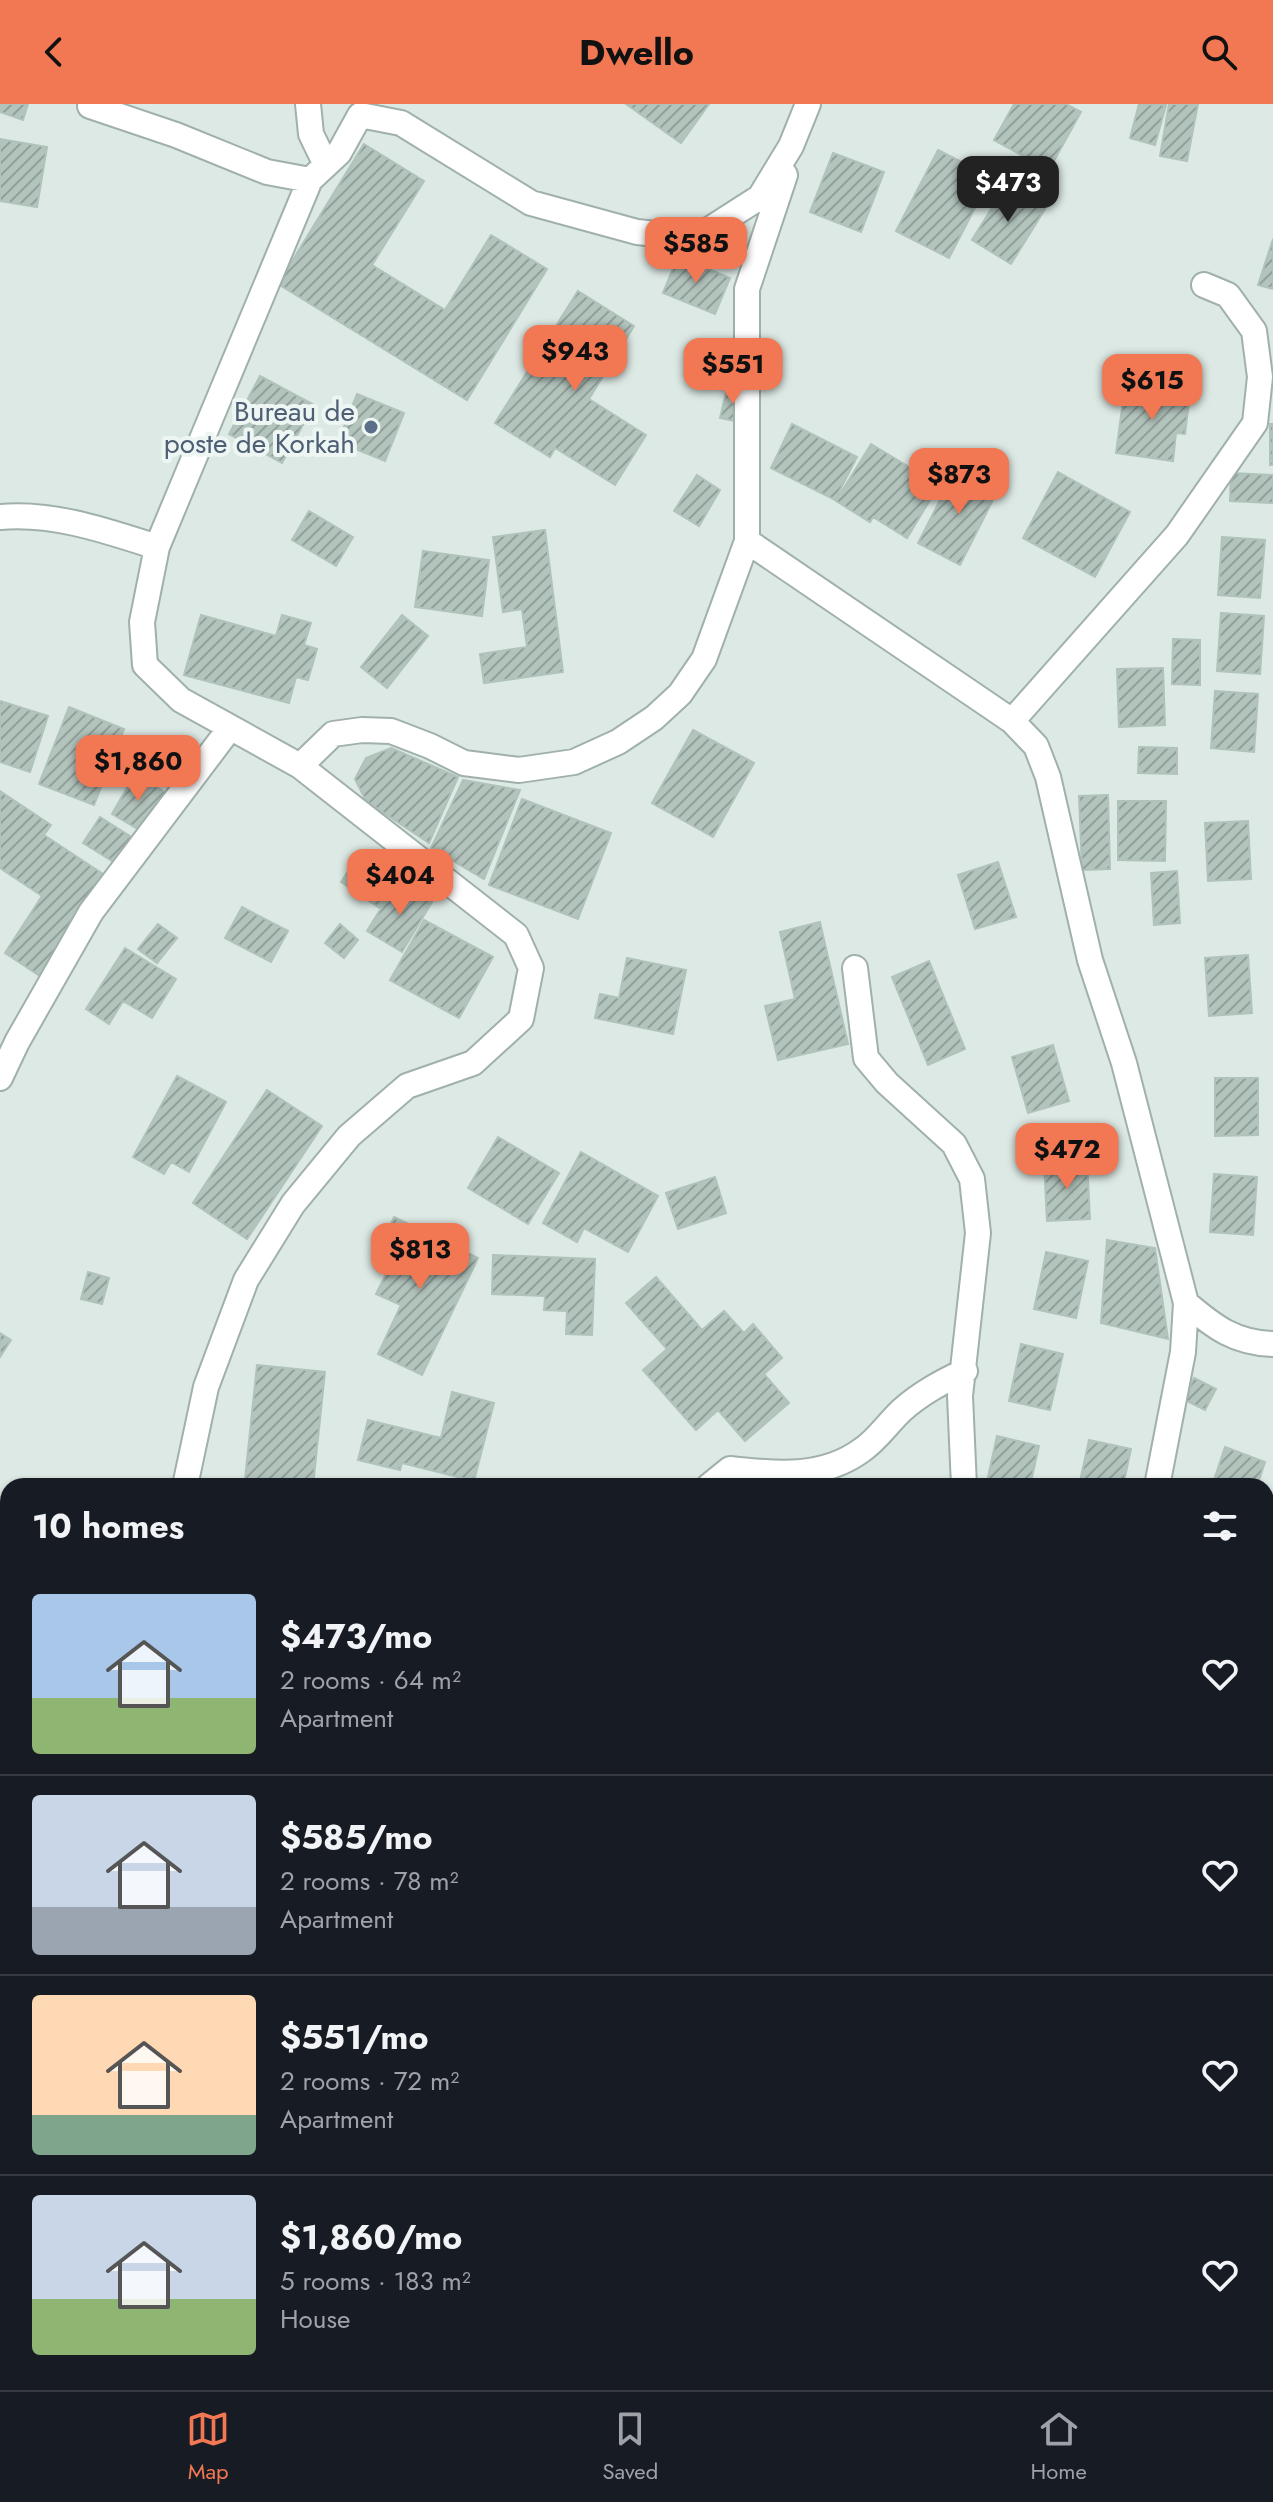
<!DOCTYPE html>
<meta charset="utf-8">
<style>
:root{--surface:#171b24;--page:#242831;--text:#f1f3f6;--muted:#9ea1a6;--line:#363941;--accent:#f27753}
body{margin:0;font-family:Jost,sans-serif;background:var(--page);color:var(--text);height:100vh;display:flex;flex-direction:column;font-size:30px;white-space:nowrap}
*{box-sizing:border-box;margin:0}
p{font-size:26px;color:var(--muted)}
.icon{flex:none;width:44px;height:44px;fill:none;stroke:currentColor;stroke-width:2;stroke-linecap:round;stroke-linejoin:round}
.map{position:relative;flex:1;overflow:hidden}
.sheet{position:absolute;left:0px;top:1374px;width:1274px;height:912px;display:flex;flex-direction:column;background:var(--surface);border-radius:24px 24px 0 0;box-shadow:0 2px 6px #0004}
.sheet>*{flex:none}
.price{position:absolute;translate:-50% -68px;padding:0 18px;border-radius:16px;background:var(--accent);color:#111;font-size:26px;line-height:52px;filter:drop-shadow(0 2px 4px #0008)}
.price::after{content:'';position:absolute;left:50%;top:48px;width:24px;height:18px;margin-left:-12px;background:inherit;clip-path:polygon(0 0,100% 0,50% 100%)}
.price.selected{background:#222;color:#fff}
ul{padding:0;list-style:none}
li{display:flex;align-items:center;gap:24px;height:200px;padding:0 32px}
li+li{border-top:2px solid var(--line)}
li span{display:grid;place-items:center;flex:none;width:224px;height:160px;border-radius:8px;color:#555}
li>.icon{margin-inline-start:auto}
span .icon{width:96px;height:96px;fill:#fffc;stroke-width:1}
li b{font-size:34px}
h2{display:flex;justify-content:space-between;align-items:center;height:96px;padding:0 32px;font-size:34px}
header{display:flex;justify-content:space-between;align-items:center;height:104px;padding:0 32px;background:var(--accent);color:#111;font-size:36px;font-weight:700}
.dock{display:flex;justify-content:space-around;align-items:center;height:112px;border-top:2px solid var(--line);background:var(--surface);font-size:22px;color:var(--muted)}
.dock a{display:grid;justify-items:center;gap:4px}
.dock .selected{color:var(--accent)}
.map>svg:first-child{display:block}
</style>
<header><svg class="icon" aria-label="back" viewBox="0 0 24 24"><path d="M15 5l-7 7 7 7"/></svg>Dwello<svg class="icon" aria-label="search" viewBox="0 0 24 24"><circle cx="10" cy="10" r="6"/><path d="M15 15l6 6"/></svg></header>
<div class="map">
<svg width="1273" height="2286" viewBox="0 0 1273 2286">
<defs>
<pattern id="building-hatch" width="6" height="6" patternUnits="userSpaceOnUse" patternTransform="scale(2)"><rect width="6" height="6" fill="#b3c4bd"/><path d="M-1 1l2-2M0 6l6-6M5 7l2-2" fill="none" stroke="#91a09a"/></pattern>
</defs>
<rect width="100%" height="100%" fill="#dde9e4"/>
<path fill="url(#building-hatch)" stroke="#b0c3bb" stroke-width="2" d="M0,0H28L23,16L0,8Z
M626,0H709L681,39Z
M1014,0H1066L1081,8L1049,66L994,36Z
M1139,0L1166,1L1155,41L1130,34Z
M1169,0H1198L1187,57L1160,52Z
M0,35L47,43L37,103L0,97Z
M364,40L424,77L372,161L445,206L491,131L547,165L467,296L278,180Z
M938,46L991,73L949,154L896,127Z
M833,49L884,68L861,128L810,108Z
M1006,81L1045,105L1011,160L972,136Z
M1273,135V185L1258,181Z
M678,152L730,174L715,210L663,189Z
M578,187L634,222L589,295L646,331L615,381L555,344L550,353L495,319Z
M260,272L314,301L282,359L229,330Z
M1125,282L1190,290L1185,330L1176,329L1173,357L1116,349Z
M727,285L747,290L740,318L720,314Z
M357,290L404,309L385,357L338,338Z
M792,320L857,353L835,396L771,364Z
M1270,320H1273V361H1270Z
M871,340L939,381L907,434L873,413L870,418L836,397Z
M957,363L999,384L960,461L918,439Z
M1058,368L1130,408L1095,473L1023,434Z
M1231,369L1273,371V399L1230,397Z
M697,371L720,386L699,422L674,407Z
M309,407L353,433L336,462L292,436Z
M545,426L563,568L484,579L480,550L527,543L522,505L503,508L493,433Z
M1222,433L1265,436L1260,494L1218,491Z
M423,447L489,456L482,512L415,503Z
M1221,509L1264,512L1260,570L1217,567Z
M201,511L276,532L282,511L311,519L304,541L317,545L308,576L296,573L289,599L184,571Z
M402,511L428,532L387,584L361,563Z
M1173,535L1200,536V581L1172,580Z
M1163,564L1165,621L1119,623L1117,565Z
M1215,587L1258,590L1254,648L1211,644Z
M0,597L48,612L30,668L0,658Z
M69,603L124,625L94,701L39,680Z
M693,626L754,659L713,733L652,699Z
M1139,643L1177,644V670L1138,669Z
M391,644L458,673L429,739L366,697L355,675L366,654Z
M135,670L165,688L141,727L112,710Z
M463,676L520,686L484,775L431,744Z
M0,687L51,721L44,731L106,772L40,872L5,849L42,792L0,764Z
M1108,691L1110,765L1082,766L1079,692Z
M522,695L611,729L578,815L489,781Z
M1118,697H1166L1165,757L1118,756Z
M100,713L133,734L117,760L83,739Z
M1248,717L1251,775L1208,777L1205,719Z
M356,755L396,782L381,805L341,778Z
M998,758L1016,813L975,825L958,771Z
M1177,767L1180,819L1154,821L1151,769Z
M398,777L432,798L402,848L367,827Z
M242,803L288,827L271,858L225,834Z
M424,816L493,853L459,914L390,876Z
M820,818L848,940L778,956L765,902L795,895L780,828Z
M158,820L177,834L157,859L138,845Z
M340,820L358,836L344,854L325,839Z
M125,844L176,875L152,914L123,897L109,920L86,905Z
M1248,851L1252,909L1209,912L1205,854Z
M627,854L686,866L673,930L595,914L600,890L619,894Z
M929,857L965,945L928,961L892,873Z
M1053,941L1069,997L1028,1009L1012,953Z
M177,972L226,998L189,1068L171,1058L164,1070L133,1053Z
M1215,974H1258V1031L1215,1032Z
M267,986L322,1022L247,1135L193,1099Z
M498,1033L559,1069L528,1120L468,1084Z
M581,1048L658,1092L628,1148L584,1124L577,1138L543,1119Z
M1087,1057L1090,1115L1047,1117L1044,1059Z
M1214,1070L1257,1073L1253,1131L1210,1128Z
M715,1073L726,1109L678,1125L666,1089Z
M394,1113L478,1154L422,1271L378,1250L401,1201L376,1190L390,1162L375,1155Z
M1107,1136L1155,1144L1168,1235L1101,1219Z
M1046,1148L1088,1157L1076,1214L1034,1205Z
M493,1151L595,1155L592,1231L566,1230L567,1207L544,1206L545,1192L492,1190Z
M88,1168L109,1174L102,1200L81,1195Z
M656,1173L702,1226L724,1207L744,1229L753,1220L782,1254L764,1270L789,1299L745,1337L718,1306L696,1326L643,1266L667,1245L626,1199Z
M0,1229L11,1236L0,1253Z
M1021,1240L1063,1250L1050,1306L1009,1297Z
M257,1261L325,1268L313,1382L245,1375Z
M1194,1274L1216,1285L1205,1306L1183,1295Z
M452,1288L494,1299L474,1377L402,1359L400,1366L358,1356L368,1316L441,1334Z
M997,1332L1039,1342L1030,1382H986Z
M1089,1336L1131,1345L1123,1382H1079Z
M1225,1343L1265,1358L1257,1382H1212Z
M361,1375V1382H339V1377Z
M0,1573H8V1623L0,1622Z
M1273,1573V1648L1266,1649V1574Z
M0,1633L8,1634V1676L0,1675Z
M1266,1796L1273,1803V1845L1266,1852Z
M0,1861L8,1866V1965L0,1977Z
M1273,1935V1998L1266,1999V1936Z
M1273,2052V2141L1272,2142L1266,2134V2058Z
M8,2092V2139L0,2130V2100Z
M0,2160L8,2171V2209L0,2212Z
M1266,2223L1273,2224V2257L1268,2286H1169L1117,2278H1266Z
M612,2278H931L984,2286H610Z
M1067,2278H1079L1128,2286H1066Z"/>
<g fill="none" stroke-linecap="round" stroke-linejoin="round">
<defs>
<path id="minor" d="M308,0L311,30L326,61
M90,2L176,31L267,68L310,76
M0,413C53,408 107,427 157,443
M747,437L1012,617L1036,642L1048,673L1090,856L1124,959L1186,1199C1214,1223 1235,1239 1273,1240
M1012,617L1177,431L1255,319L1260,273L1254,227L1228,191L1204,181
M300,662L333,630L362,626L391,627L430,642L464,659L519,666L574,658L618,638L654,614L680,590L704,555L747,437V185L785,71
M855,864L866,954L887,979L954,1040L972,1075L978,1129L960,1292L964,1382
M0,974L17,938L91,808L230,624
M185,1382L206,1283L246,1176L293,1100L349,1032L407,982L473,959L521,915L531,864L516,831L300,662L181,596L145,561L142,518L157,443L310,76L339,49L360,11L401,19L531,99L637,128L696,134L760,93L791,42L808,0
M709,1382L730,1365C775,1370 823,1375 862,1346C877,1336 888,1319 902,1306C921,1289 942,1278 965,1267
M1157,1382L1183,1248L1186,1199
M1266,1456L1273,1425
M1266,2022L1273,2021
M0,2061L8,2054
M1266,2217L1273,2218
M290,2286L306,2278
M583,2286L584,2278
M1036,2286L1037,2278"/>
</defs>
<use href="#minor" stroke="#a0b0ab" stroke-width="28"/>
<use href="#minor" stroke="#fff" stroke-width="24"/>
</g>
<circle fill="#5c6f8a" stroke="#edf6f2" stroke-width="3" cx="371" cy="323" r="8"/>
<g text-anchor="middle" stroke-width="8" stroke-linejoin="round" paint-order="stroke">
<g font-size="28" fill="#4e5e75" stroke="#edf6f2" text-anchor="end">
<text x="355" y="317">Bureau de<tspan x="355" dy="32">poste de Korkah</tspan></text>
</g>
</g>
</svg>
<b class="price selected" style="left:1008px;top:120px">$473</b>
<b class="price" style="left:696px;top:181px">$585</b>
<b class="price" style="left:575px;top:289px">$943</b>
<b class="price" style="left:733px;top:302px">$551</b>
<b class="price" style="left:1152px;top:318px">$615</b>
<b class="price" style="left:959px;top:412px">$873</b>
<b class="price" style="left:138px;top:699px">$1,860</b>
<b class="price" style="left:400px;top:813px">$404</b>
<b class="price" style="left:1067px;top:1087px">$472</b>
<b class="price" style="left:420px;top:1187px">$813</b>
<section class="sheet">
<h2>10 homes<svg class="icon" aria-label="filters" viewBox="0 0 24 24"><path d="M4 7h16M4 17h16"/><circle cx="9" cy="7" r="2"/><circle cx="15" cy="17" r="2"/></svg></h2>
<ul>
<li><span style="background:linear-gradient(#a9c7e8 65%,#8fb573 0)"><svg class="icon" aria-label="home" viewBox="0 0 24 24"><path d="M3 11l9-7 9 7M6 9v11h12V9"/></svg></span><div><b>$473/mo</b><p>2 rooms · 64 m²</p><p>Apartment</p></div><svg class="icon" aria-label="heart" viewBox="0 0 24 24"><path d="M12 20l-8-8c-3-5 5-10 8-4 3-6 11-1 8 4z"/></svg></li>
<li><span style="background:linear-gradient(#c9d6e8 70%,#9aa5b1 0)"><svg class="icon" aria-label="home" viewBox="0 0 24 24"><path d="M3 11l9-7 9 7M6 9v11h12V9"/></svg></span><div><b>$585/mo</b><p>2 rooms · 78 m²</p><p>Apartment</p></div><svg class="icon" aria-label="heart" viewBox="0 0 24 24"><path d="M12 20l-8-8c-3-5 5-10 8-4 3-6 11-1 8 4z"/></svg></li>
<li><span style="background:linear-gradient(#ffd9b3 75%,#7fa58c 0)"><svg class="icon" aria-label="home" viewBox="0 0 24 24"><path d="M3 11l9-7 9 7M6 9v11h12V9"/></svg></span><div><b>$551/mo</b><p>2 rooms · 72 m²</p><p>Apartment</p></div><svg class="icon" aria-label="heart" viewBox="0 0 24 24"><path d="M12 20l-8-8c-3-5 5-10 8-4 3-6 11-1 8 4z"/></svg></li>
<li><span style="background:linear-gradient(#c9d6e8 65%,#8fb573 0)"><svg class="icon" aria-label="home" viewBox="0 0 24 24"><path d="M3 11l9-7 9 7M6 9v11h12V9"/></svg></span><div><b>$1,860/mo</b><p>5 rooms · 183 m²</p><p>House</p></div><svg class="icon" aria-label="heart" viewBox="0 0 24 24"><path d="M12 20l-8-8c-3-5 5-10 8-4 3-6 11-1 8 4z"/></svg></li>
</ul>
</section>
</div>
<nav class="dock">
<a class="selected"><svg class="icon" aria-label="map" viewBox="0 0 24 24"><path d="M3 6l6-2 6 2 6-2v14l-6 2-6-2-6 2zM9 4v14M15 6v14"/></svg>Map</a>
<a><svg class="icon" aria-label="saved" viewBox="0 0 24 24"><path d="M7 4h10v16l-5-4-5 4z"/></svg>Saved</a>
<a><svg class="icon" aria-label="home" viewBox="0 0 24 24"><path d="M3 11l9-7 9 7M6 9v11h12V9"/></svg>Home</a>
</nav>
